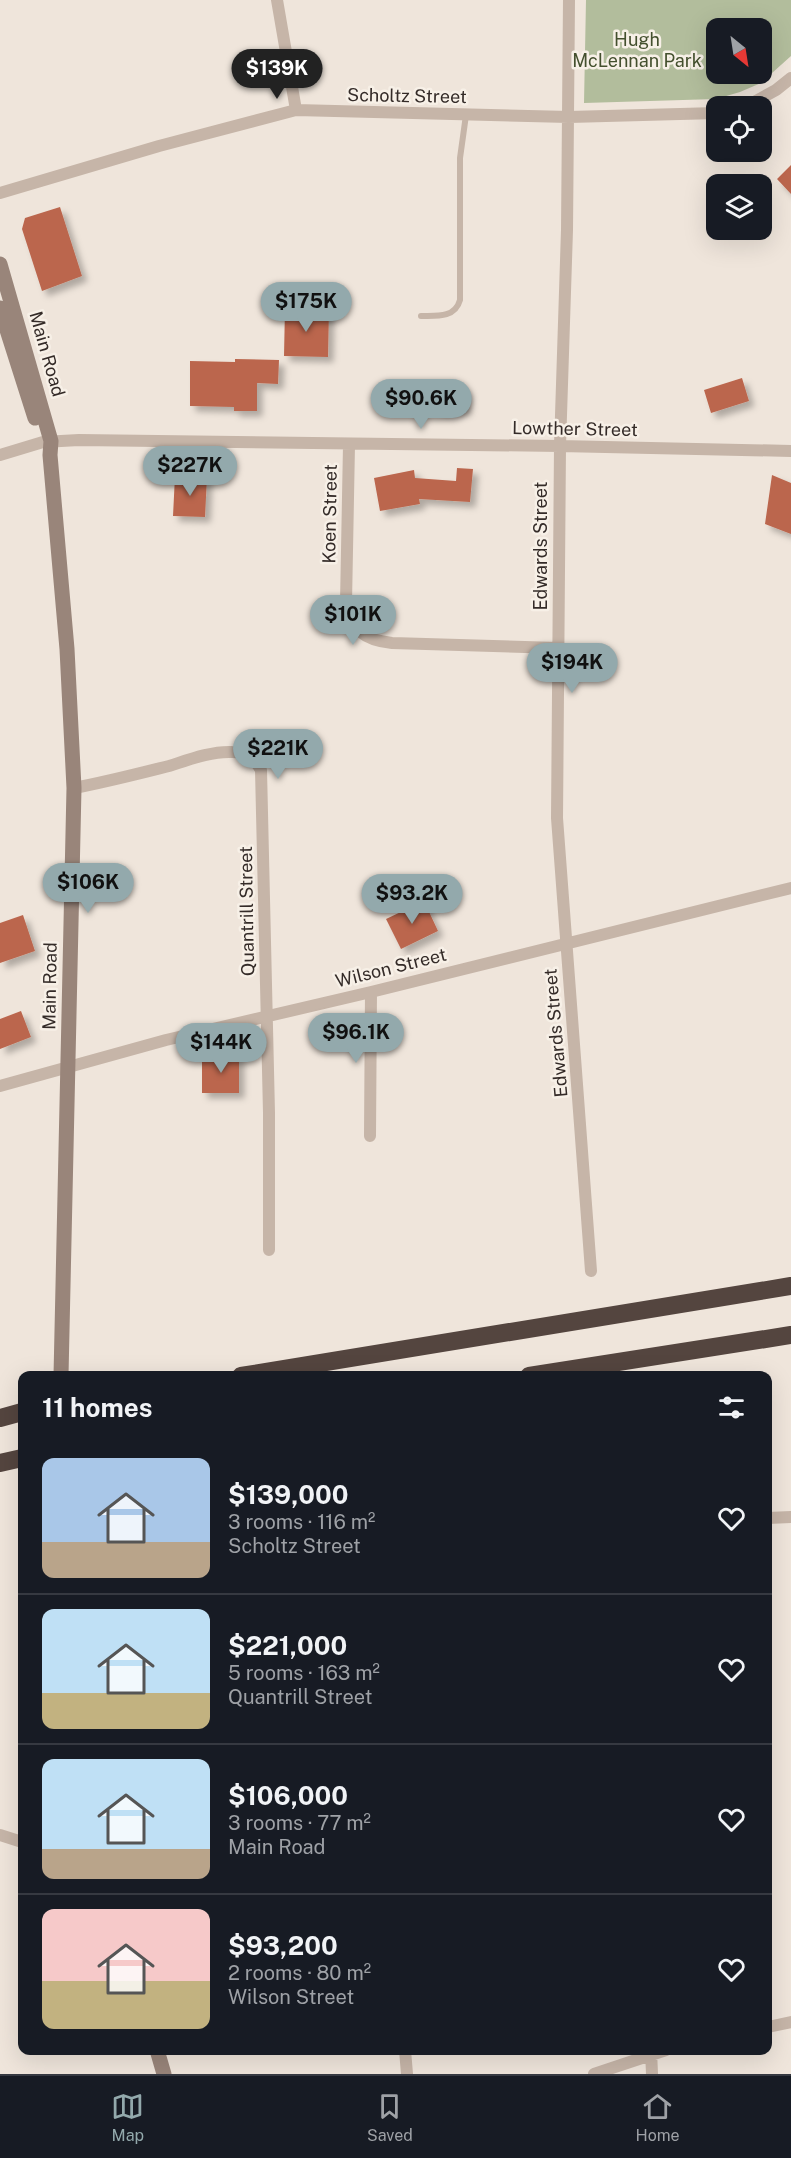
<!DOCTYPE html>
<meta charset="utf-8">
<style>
:root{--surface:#171b24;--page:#242831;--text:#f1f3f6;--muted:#9ea1a6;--line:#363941;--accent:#93a9ac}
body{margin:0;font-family:"Public Sans",sans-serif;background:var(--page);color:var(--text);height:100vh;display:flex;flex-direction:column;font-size:22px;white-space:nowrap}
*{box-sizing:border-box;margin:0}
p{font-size:20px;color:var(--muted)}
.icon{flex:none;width:33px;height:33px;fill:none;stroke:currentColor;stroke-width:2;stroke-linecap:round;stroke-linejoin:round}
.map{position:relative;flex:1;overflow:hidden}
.sheet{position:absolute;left:18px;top:1371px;width:754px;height:684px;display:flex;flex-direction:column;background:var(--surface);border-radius:12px;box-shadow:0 6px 24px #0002}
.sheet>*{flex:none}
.needle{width:39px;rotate:150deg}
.fabs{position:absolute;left:706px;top:18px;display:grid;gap:12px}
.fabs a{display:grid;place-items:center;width:66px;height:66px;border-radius:12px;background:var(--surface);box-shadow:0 6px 24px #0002;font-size:30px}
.price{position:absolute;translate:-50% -51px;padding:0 14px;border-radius:21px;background:var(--accent);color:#111;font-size:20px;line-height:39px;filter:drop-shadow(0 2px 3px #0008)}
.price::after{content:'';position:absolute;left:50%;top:36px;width:18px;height:14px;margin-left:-9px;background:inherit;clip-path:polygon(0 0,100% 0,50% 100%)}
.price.selected{background:#222;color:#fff}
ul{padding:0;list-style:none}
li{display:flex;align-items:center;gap:18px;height:150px;padding:0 24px}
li+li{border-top:2px solid var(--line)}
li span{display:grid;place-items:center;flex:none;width:168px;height:120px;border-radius:12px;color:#555}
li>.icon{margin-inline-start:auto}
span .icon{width:72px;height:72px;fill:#fffc;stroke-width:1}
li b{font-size:26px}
h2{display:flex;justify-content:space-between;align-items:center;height:72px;padding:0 24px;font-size:26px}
.menu{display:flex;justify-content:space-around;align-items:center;height:84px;border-top:2px solid var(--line);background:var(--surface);font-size:16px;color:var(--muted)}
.menu a{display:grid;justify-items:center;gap:3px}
.menu .selected{color:var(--accent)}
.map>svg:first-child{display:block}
</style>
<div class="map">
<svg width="791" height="2074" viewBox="0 0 791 2074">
<defs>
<filter id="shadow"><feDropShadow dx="5.5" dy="5.5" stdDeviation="3" flood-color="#0004"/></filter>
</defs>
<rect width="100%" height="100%" fill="#efe5db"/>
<path fill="#b2bd9c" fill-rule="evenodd" d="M586,0H791V56L761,83L740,92L716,99L584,103ZM717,28H762V74H717Z"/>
<path fill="#bb664d" filter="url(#shadow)" d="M791,165V194L777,179Z
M60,207L82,276L42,291L22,229L25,218Z
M285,308L329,309L328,357L284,356Z
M235,359L279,360L278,384L257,383V411H234V407L190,406V361L235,362Z
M742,378L749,401L711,413L704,390Z
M437,388L466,389V410H437Z
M457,468L473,469L470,502L419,499L420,504L380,511L374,478L414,470L415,478L456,481Z
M772,475L791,483V534L765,524Z
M175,476L207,477L205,517L173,516Z
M424,901L438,931L401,949L386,919Z
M23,915L35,951L0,963V923Z
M21,1011L31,1037L0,1049V1019Z
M239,1055V1093H202V1056Z"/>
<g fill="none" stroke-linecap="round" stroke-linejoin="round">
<path stroke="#c6b5a8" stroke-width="6" d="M421,316C437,316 455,318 460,300V158L466,115"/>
<path stroke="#c6b5a8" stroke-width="12" d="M277,0L296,110
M569,0L567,230L560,446L557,818L591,1271
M747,106L776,90L791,78
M0,193L159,146L296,110L569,117L717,113
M349,445L346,603C353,631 364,640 392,643L558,648
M0,455L43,442L79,440L560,446L791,451
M74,788C106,782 137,774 169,766C188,760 211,751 232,752C246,752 254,758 261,770L269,1113V1250
M0,1086L166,1040L371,992L791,888
M370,1136L371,992
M768,1518L791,1517
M0,1835L22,1842
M768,2027L791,2022
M405,2050L407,2074
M651,2050L652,2074
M594,2074L666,2050"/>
<path stroke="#99857a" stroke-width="15" d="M0,264L51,441L50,455L67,649L74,788L61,1376
M0,308L35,418
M157,2050L164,2074"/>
<path stroke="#54453f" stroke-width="18" d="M241,1376L791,1286
M529,1376L791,1335
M0,1418L22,1412
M0,1463L22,1458"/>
</g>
<g text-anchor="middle" stroke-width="5" stroke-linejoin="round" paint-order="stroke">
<g font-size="18" fill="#44502e" stroke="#f7f0e7">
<text x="637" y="46">Hugh<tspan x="637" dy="21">McLennan Park</tspan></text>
</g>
<g font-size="18" fill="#342b28" stroke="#f7f0e7">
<text transform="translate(407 96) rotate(1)" y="6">Scholtz Street</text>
<text transform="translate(47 354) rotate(74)" y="6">Main Road</text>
<text transform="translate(575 429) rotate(1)" y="6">Lowther Street</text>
<text transform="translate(330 514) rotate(-89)" y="6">Koen Street</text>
<text transform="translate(541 546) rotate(-90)" y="6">Edwards Street</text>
<text transform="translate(247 911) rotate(-91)" y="6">Quantrill Street</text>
<text transform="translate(391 968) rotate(-14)" y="6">Wilson Street</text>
<text transform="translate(50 986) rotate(-89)" y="6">Main Road</text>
<text transform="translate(556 1033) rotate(-95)" y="6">Edwards Street</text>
</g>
</g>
</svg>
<div class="fabs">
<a><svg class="needle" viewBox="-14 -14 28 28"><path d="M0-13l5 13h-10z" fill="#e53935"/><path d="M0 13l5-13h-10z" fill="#9ea1a6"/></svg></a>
<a><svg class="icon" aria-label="locate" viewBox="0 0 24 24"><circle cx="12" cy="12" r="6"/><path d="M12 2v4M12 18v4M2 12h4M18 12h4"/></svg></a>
<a><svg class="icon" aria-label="layers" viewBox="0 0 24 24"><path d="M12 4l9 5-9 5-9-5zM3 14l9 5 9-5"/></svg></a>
</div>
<b class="price selected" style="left:277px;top:100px">$139K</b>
<b class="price" style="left:306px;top:333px">$175K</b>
<b class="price" style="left:421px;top:430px">$90.6K</b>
<b class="price" style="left:190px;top:497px">$227K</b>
<b class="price" style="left:353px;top:646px">$101K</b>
<b class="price" style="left:572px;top:694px">$194K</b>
<b class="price" style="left:278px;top:780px">$221K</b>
<b class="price" style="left:88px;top:914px">$106K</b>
<b class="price" style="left:412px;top:925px">$93.2K</b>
<b class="price" style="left:356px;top:1064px">$96.1K</b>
<b class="price" style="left:221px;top:1074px">$144K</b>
<section class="sheet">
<h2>11 homes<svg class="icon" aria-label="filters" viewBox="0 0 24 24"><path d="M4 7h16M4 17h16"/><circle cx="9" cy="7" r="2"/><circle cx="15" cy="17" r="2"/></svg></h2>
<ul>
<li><span style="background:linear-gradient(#a9c7e8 70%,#b9a48a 0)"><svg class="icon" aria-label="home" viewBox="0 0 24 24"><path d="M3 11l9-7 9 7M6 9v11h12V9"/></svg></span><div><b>$139,000</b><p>3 rooms · 116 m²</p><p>Scholtz Street</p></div><svg class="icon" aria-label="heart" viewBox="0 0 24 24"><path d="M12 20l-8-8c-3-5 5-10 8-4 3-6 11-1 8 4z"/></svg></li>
<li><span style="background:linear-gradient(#bfe0f5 70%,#c2b280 0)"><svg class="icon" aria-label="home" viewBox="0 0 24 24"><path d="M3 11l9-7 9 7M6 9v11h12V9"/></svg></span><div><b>$221,000</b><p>5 rooms · 163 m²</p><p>Quantrill Street</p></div><svg class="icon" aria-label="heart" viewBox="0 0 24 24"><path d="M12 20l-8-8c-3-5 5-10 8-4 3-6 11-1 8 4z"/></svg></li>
<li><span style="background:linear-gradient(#bfe0f5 75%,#b9a48a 0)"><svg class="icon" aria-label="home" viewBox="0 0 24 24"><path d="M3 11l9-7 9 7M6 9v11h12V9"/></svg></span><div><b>$106,000</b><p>3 rooms · 77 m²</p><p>Main Road</p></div><svg class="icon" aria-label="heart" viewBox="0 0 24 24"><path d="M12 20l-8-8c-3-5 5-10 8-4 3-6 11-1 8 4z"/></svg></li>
<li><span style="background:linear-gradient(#f6c9c9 60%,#c2b280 0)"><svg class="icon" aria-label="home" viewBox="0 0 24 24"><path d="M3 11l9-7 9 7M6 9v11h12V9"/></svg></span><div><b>$93,200</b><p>2 rooms · 80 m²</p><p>Wilson Street</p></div><svg class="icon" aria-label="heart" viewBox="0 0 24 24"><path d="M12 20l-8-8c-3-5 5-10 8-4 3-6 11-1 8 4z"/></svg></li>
</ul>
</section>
</div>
<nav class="menu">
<a class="selected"><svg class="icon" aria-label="map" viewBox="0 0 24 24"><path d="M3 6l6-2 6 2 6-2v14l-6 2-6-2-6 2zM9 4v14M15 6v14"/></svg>Map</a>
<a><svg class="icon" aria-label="saved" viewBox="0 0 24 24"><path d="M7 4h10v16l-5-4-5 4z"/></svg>Saved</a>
<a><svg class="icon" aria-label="home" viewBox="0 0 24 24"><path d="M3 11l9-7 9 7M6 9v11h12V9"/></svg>Home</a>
</nav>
